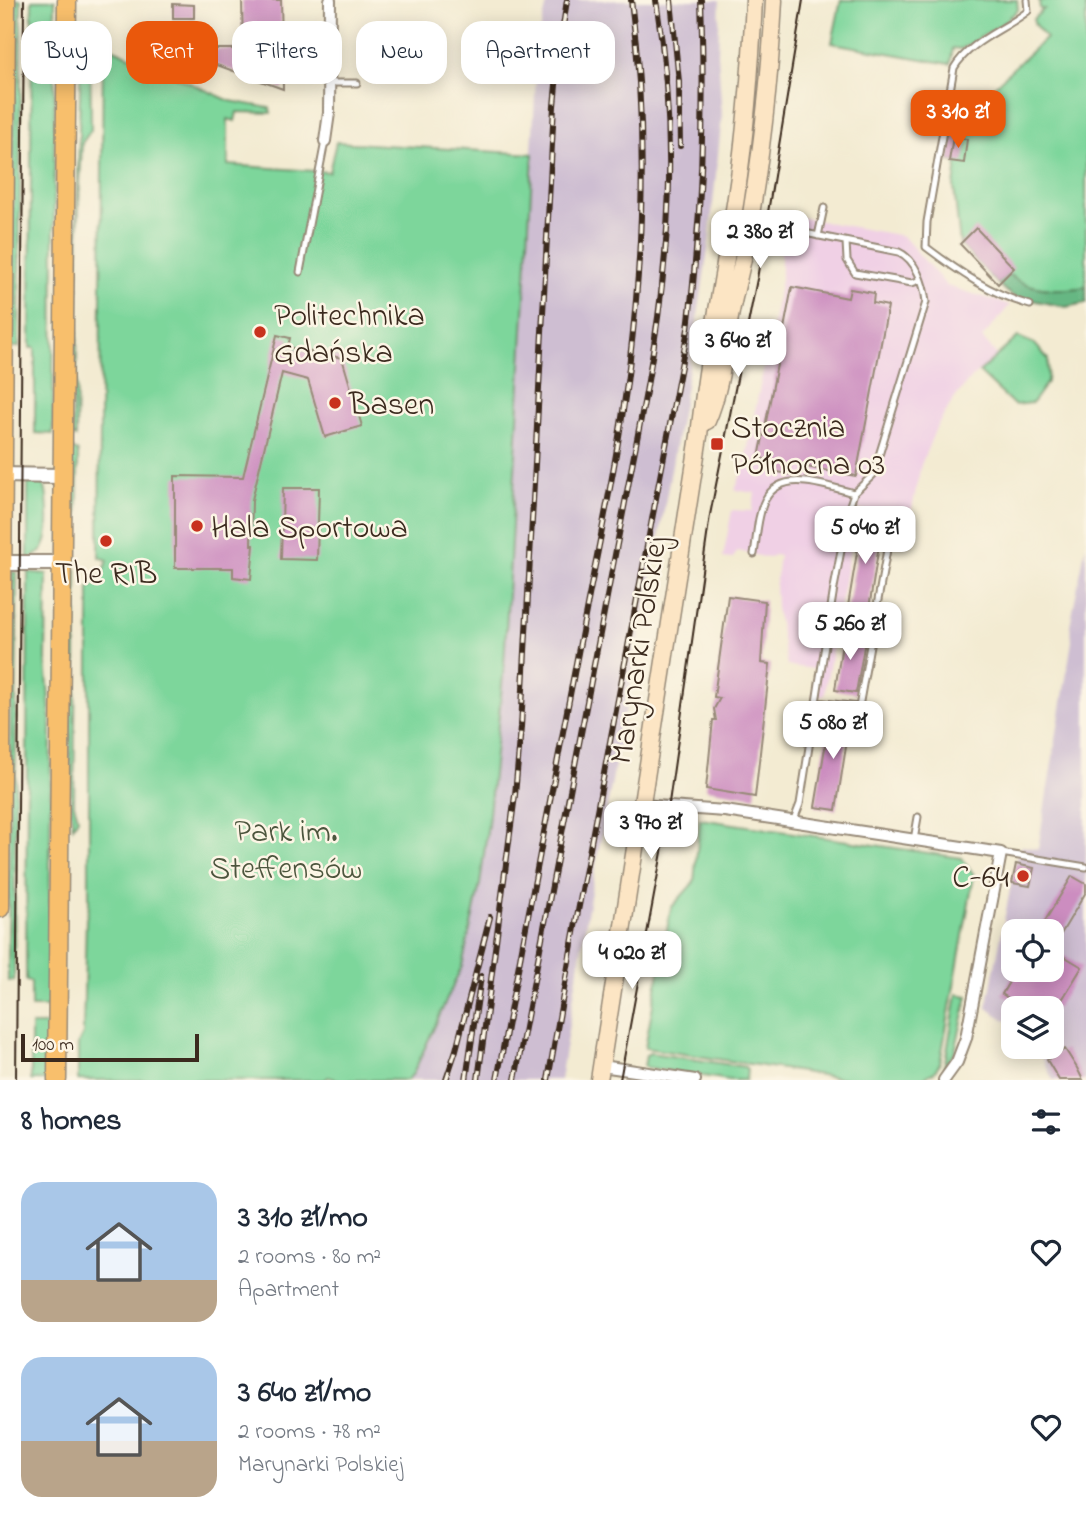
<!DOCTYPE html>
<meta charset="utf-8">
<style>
:root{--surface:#fff;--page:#f2f2f3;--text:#1f2937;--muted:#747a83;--accent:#ea580c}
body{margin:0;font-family:"Indie Flower",sans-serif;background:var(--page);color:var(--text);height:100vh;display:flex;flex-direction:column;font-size:26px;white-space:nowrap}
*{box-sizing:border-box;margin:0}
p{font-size:23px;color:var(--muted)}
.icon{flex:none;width:38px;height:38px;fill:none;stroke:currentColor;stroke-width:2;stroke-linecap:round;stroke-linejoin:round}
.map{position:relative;height:1080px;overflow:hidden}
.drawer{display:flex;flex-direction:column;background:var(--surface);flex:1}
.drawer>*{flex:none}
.top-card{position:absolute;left:21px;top:21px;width:700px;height:63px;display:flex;gap:14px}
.tools{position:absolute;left:1001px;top:919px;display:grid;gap:14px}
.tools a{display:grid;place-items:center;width:63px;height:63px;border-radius:14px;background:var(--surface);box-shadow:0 4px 18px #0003;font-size:35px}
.scale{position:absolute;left:21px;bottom:18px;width:178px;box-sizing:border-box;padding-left:7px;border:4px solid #3b2a1e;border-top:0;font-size:19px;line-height:24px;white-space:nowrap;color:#3b2a1e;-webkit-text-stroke:5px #fcf5e5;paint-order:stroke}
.price{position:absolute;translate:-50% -60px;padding:0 16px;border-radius:14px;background:#fff;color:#222;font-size:23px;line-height:46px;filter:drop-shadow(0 2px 4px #0008)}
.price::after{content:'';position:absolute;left:50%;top:42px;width:21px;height:16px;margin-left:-10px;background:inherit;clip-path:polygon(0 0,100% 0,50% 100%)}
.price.current{background:var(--accent);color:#fff}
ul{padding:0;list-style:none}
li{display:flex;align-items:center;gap:21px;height:175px;padding:0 21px}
li span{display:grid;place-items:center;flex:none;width:196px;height:140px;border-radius:21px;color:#555}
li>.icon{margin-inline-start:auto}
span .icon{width:84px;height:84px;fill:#fffc;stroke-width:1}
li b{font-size:30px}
h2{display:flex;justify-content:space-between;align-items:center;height:84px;padding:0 21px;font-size:30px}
.tag{padding:0 24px;border-radius:21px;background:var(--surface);box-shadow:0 4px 18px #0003;font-size:24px;line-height:63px}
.tag.current{background:var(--accent);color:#fff}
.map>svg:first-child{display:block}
</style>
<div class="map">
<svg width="1086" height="1080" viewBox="0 0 1086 1080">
<rect width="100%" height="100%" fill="#fcf5e5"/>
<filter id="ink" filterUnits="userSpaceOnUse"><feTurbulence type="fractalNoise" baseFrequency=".0143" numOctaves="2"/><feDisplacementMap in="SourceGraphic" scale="14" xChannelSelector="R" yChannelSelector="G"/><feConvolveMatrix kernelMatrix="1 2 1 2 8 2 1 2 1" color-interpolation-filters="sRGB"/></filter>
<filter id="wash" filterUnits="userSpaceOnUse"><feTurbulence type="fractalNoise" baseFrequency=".00686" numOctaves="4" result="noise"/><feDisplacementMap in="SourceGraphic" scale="28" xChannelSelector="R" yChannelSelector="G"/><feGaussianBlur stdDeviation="1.57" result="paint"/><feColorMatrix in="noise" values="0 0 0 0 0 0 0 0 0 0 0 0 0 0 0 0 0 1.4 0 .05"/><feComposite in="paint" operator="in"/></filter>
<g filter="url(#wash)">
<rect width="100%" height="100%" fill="#f3ebd2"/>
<path fill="#f0d0e5" d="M787,215L903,236L947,286L1010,305L982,338L997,355L969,380L952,402L935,430L921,465L910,518L857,509L824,696L813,695L817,669L787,666L776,608L775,586L779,556L774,555L768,558L738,551L732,559L723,558L732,510L752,511L755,493L735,490L744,467L781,280V253Z"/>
<path fill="#cebed2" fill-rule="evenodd" d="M548,0H720L718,53L722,116L709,243L696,329L660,532L592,885L560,1080H407L413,1073L488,824L504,665L538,39Z
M1086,545V1080H1053L1036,1047L1052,1046V1008H1013V1025L987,1008L1015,864L1022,846L1038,849L1072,641L1070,625ZM1013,931H1052V970H1013Z"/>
<path fill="#7dd69b" stroke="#5c805c" stroke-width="2" d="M16,0H21L19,347H11Z
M32,0H55L53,434L35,433V348H30Z
M841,0H1017L1018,10L1003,23L965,47L961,49L953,48L950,64L832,43Z
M1039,0H1086V287C1071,290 1056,290 1041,288C1022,284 1018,280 998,284L960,244L954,187L957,162L949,161L953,137L960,138C975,96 1015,68 1046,38L1035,25L1033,19L1044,9H1040Z
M90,35L91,130L82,143L79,203L76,437L72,436L81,49L83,41Z
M103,44L230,101L270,108L271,113L237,112L235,121L228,119V165L329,172L336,142L533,154L504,665L488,824L480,884L462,966L413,1074L407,1080H340L328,1077L325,1080H78V1044L83,1034L86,919L89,905V587L99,584L108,560L99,557Z
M1018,337L1035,344L1048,359L1047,382L1032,403L1014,405L979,372Z
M72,449L78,452L77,557H74L71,553Z
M28,480L42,482C49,489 50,534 45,544C42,553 36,556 28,559Z
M77,570L74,804L78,818L73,827L71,813L70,748L72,575Z
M12,572H17L14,981H8Z
M28,572L47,574L46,659L51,727L49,1007H31V982L26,981Z
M700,819L962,858L974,875L940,1063L934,1072L920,1080H854L645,1048L671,908L694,882Z
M957,994L968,996L955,1051L944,1068Z
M31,1025H48V1080H31Z
M650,1053L745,1067L747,1070L746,1080H730L644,1067L646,1055Z"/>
<path fill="#66b783" stroke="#507050" stroke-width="2" d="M1008,274C1029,291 1060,291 1086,287V303L1066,307L1031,300C1017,303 1007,292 998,284Z"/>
<g id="blocks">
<path fill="#cc8dc0" d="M242,0H281L283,89L203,60L207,49H243Z
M173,4L194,5V18H173Z
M953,137L967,139L964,163L949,161Z
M976,228L1014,268L998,284L960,244Z
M792,287L848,298L850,289L874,293L873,303L888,306L856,476L801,466L798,476L778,472H774L776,461L759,458Z
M277,335L290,338L288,347L342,358L362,426L325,437L308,380L282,373L252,500L251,545H254L251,579L233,577V568H175V476L243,477Z
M283,488H319L317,560L281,559Z
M863,517L883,520L868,615L847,612Z
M728,596L765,601L761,663L770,664L755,797L706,789L713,720H716L714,709L720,698L714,697Z
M844,631L866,635L856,693L835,690Z
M831,712L851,715L836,810L815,807Z
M1016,864L1034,868L1030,886L1012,883Z
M1072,876L1086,884V892L1052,949L1082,967L1057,1008H1024L1002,994L1016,970H1052V931H1039Z
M1065,1049L1077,1068L1083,1080H1059L1047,1060Z"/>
</g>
</g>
<g filter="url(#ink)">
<use href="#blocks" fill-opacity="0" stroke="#978a78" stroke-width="2"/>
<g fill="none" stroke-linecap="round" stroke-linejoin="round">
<defs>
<path id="service" d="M1027,0L1028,11C1004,30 970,41 954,68L927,222L926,247C959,272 991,294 1030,305
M329,83H357
M750,222L899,252C916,260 924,284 926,302L873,475L854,493C827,487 782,467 765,500C757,516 757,537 754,554
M818,236L824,208
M846,242L847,260L855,273L912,283L920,280
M300,272L325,141
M816,702L859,707L891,527
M793,822L800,804L834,588L849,508L854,493
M914,840L918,817
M1001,853L1086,867"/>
<path id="minor" d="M325,141L329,113L330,0
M641,805L725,811L1001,853L966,1038L957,1062L944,1080
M602,1066L695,1080"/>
<path id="tertiary" d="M0,475L62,476
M0,563H61"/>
<path id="secondary" d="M707,421C722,387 724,348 731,312C735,291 741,270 745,249C760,167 770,84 774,0
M599,1080L699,436C707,355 724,277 736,197C746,132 751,66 754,0"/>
<path id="primary" d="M0,908L6,0
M57,1080L67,0"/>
</defs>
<use href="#service" stroke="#978a78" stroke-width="9"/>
<use href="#minor" stroke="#978a78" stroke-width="14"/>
<use href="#tertiary" stroke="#978a78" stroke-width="18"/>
<use href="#secondary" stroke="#978a78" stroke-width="19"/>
<use href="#primary" stroke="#978a78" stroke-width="21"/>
<use href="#service" stroke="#fff" stroke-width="5"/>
<use href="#minor" stroke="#fff" stroke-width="10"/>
<use href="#tertiary" stroke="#fff" stroke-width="14"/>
<use href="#secondary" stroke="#fce5c4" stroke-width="16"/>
<use href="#primary" stroke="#f8bf6c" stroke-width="18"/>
<path stroke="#3b2a1e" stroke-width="2" d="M16,1080L24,0
M620,1080L662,852L710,515L757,279L803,0"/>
<defs>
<path id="rail" d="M671,0L679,82L680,146
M446,1080L456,1050L490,917
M466,1080L481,976
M478,1080L515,795L521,727L554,106L559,53L567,0
M497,1080C525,932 553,785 581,637C598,548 618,458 629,367C644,246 647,121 631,0
M515,1080L646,392C671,256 678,137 656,0
M548,1080L575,927L688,329C702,216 705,114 701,0"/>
</defs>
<use href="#rail" stroke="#3b2a1e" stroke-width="6"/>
<use href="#rail" stroke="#fcf5e5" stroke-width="3.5" stroke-dasharray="10" stroke-linecap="butt"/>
</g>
</g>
<g fill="#c8321e" stroke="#fcf5e5" stroke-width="2.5">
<circle cx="260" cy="332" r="7"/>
<circle cx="335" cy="403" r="7"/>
<rect x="710" y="437" width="14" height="14" rx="3.5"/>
<circle cx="197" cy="526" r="7"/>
<circle cx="106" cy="541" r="7"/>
<circle cx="1023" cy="876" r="7"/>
</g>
<g text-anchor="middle" stroke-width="5" stroke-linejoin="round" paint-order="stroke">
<g font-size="32" fill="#3b2a1e" stroke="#fcf5e5" text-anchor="start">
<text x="274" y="325">Politechnika<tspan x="274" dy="37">Gdańska</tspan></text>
<text x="349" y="414">Basen</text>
<text x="731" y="437">Stocznia<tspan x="731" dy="37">Północna 03</tspan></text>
<text x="211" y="537">Hala Sportowa</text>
<text x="106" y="583" text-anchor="middle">The RIB</text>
<text x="1009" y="887" text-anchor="end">C-64</text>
</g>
<g font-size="32" fill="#3b2a1e" stroke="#fcf5e5">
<text transform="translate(637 650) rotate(-81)" y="11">Marynarki Polskiej</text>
</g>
<g font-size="32" fill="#4c553d" stroke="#fcf5e5">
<text x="286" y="841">Park im.<tspan x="286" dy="37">Steffensów</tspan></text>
</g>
</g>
</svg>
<div class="tools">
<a><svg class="icon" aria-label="locate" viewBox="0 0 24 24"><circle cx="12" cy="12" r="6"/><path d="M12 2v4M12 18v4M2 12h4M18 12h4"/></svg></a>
<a><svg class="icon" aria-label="layers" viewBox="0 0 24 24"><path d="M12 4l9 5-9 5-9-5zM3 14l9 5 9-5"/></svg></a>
</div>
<div class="scale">100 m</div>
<b class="price current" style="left:958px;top:150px">3 310 zł</b>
<b class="price" style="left:760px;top:270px">2 380 zł</b>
<b class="price" style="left:738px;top:379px">3 640 zł</b>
<b class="price" style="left:865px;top:566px">5 040 zł</b>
<b class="price" style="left:850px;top:662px">5 260 zł</b>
<b class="price" style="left:833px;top:761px">5 080 zł</b>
<b class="price" style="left:651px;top:861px">3 970 zł</b>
<b class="price" style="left:632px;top:991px">4 020 zł</b>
<div class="top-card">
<a class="tag">Buy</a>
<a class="tag current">Rent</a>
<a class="tag">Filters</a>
<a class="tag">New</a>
<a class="tag">Apartment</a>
</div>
</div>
<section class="drawer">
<h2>8 homes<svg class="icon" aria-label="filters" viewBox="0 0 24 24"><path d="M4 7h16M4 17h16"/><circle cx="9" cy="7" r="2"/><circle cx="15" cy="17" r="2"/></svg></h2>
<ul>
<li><span style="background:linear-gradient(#a9c7e8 70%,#b9a48a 0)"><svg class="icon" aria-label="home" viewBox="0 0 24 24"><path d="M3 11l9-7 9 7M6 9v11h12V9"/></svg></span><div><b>3 310 zł/mo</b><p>2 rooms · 80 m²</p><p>Apartment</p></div><svg class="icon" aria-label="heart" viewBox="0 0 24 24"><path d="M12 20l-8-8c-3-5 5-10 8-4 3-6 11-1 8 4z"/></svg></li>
<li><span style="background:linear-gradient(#a9c7e8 60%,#b9a48a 0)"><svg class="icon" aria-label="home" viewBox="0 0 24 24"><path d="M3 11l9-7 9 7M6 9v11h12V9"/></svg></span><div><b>3 640 zł/mo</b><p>2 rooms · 78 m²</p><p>Marynarki Polskiej</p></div><svg class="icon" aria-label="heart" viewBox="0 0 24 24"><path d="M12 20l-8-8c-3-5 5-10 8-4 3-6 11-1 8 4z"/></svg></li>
</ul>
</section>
